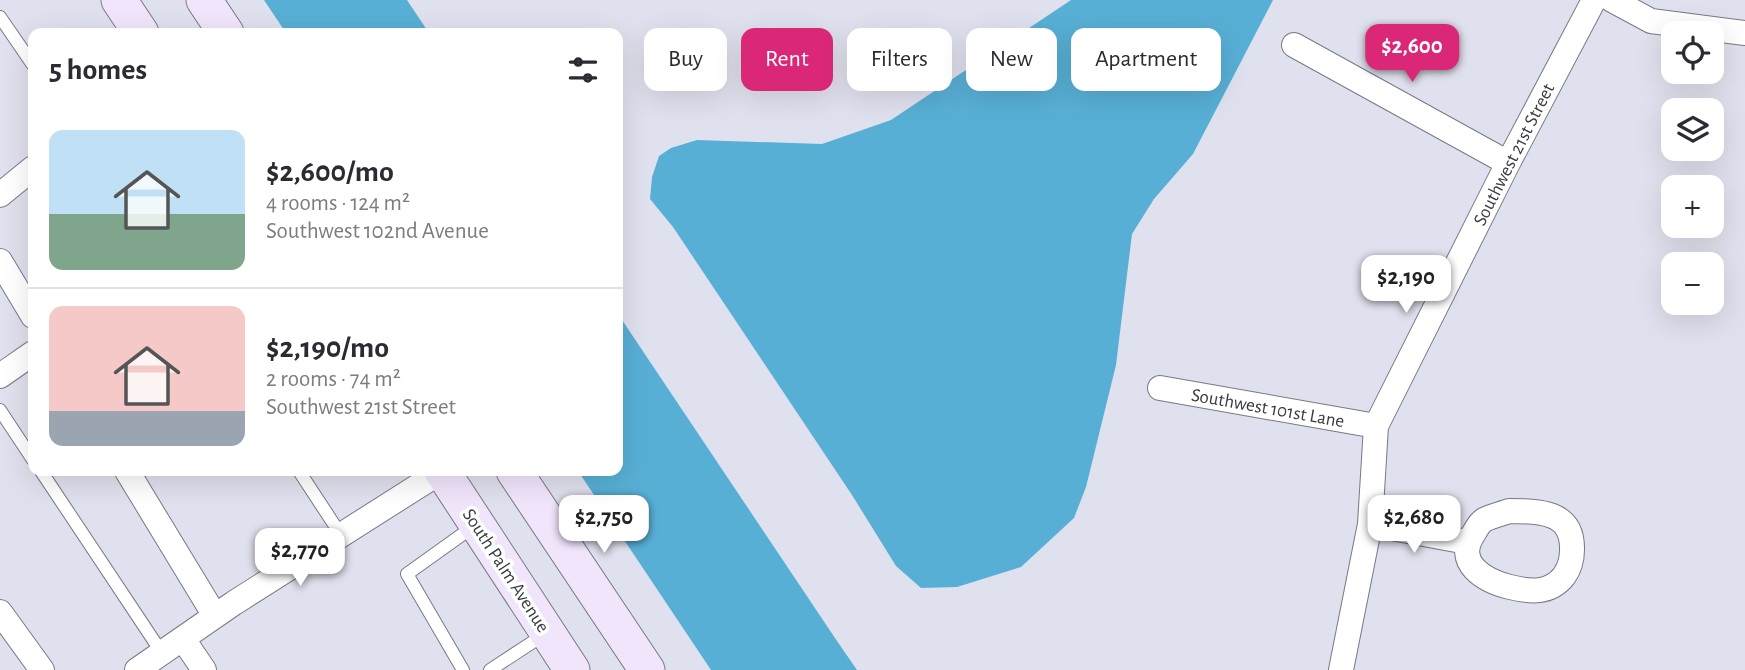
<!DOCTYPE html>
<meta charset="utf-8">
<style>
:root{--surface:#fff;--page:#f7f7f7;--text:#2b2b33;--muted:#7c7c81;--line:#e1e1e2;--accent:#db2777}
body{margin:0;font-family:"Alegreya Sans",sans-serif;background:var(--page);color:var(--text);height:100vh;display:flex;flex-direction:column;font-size:26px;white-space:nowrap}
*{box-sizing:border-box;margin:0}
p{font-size:23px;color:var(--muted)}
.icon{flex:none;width:38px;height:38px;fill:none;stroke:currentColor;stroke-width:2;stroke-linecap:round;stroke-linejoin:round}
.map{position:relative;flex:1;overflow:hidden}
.drawer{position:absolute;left:28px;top:28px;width:595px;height:448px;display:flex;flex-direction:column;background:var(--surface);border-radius:14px;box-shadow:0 7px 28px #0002}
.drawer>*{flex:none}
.top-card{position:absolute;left:644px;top:28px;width:665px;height:63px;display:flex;gap:14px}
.buttons{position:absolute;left:1661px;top:21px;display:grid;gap:14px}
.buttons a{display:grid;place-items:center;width:63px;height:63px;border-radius:14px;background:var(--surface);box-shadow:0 7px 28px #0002;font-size:35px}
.price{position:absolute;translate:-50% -60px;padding:0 16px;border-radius:14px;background:#fff;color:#222;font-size:23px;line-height:46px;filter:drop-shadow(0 2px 4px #0008)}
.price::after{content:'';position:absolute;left:50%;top:42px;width:21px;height:16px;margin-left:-10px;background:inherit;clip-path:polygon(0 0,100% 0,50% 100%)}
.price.on{background:var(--accent);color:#fff}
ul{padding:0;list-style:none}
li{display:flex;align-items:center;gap:21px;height:175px;padding:0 21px}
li+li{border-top:2px solid var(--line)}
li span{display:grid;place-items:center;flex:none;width:196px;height:140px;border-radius:14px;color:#555}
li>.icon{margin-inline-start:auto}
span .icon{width:84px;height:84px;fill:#fffc;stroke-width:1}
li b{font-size:30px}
h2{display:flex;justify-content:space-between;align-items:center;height:84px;padding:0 21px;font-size:30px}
.tag{padding:0 24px;border-radius:14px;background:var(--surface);box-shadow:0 7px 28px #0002;font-size:24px;line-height:63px}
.tag.on{background:var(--accent);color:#fff}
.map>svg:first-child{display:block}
</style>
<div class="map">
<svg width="1745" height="670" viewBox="0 0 1745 670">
<rect width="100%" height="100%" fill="#e0e1ee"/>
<path fill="#58afd5" d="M264,0H407L429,33H286Z
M1071,0H1273L1193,154L1154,199L1132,234L1116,365L1086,487L1074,518L1021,567L957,587L921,588L896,566L852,495L673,227L650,199L652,177L659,156L671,148L697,140L822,144L891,120Z
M618,314L837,641L857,670H711L578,471H618Z"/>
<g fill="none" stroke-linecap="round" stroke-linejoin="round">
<defs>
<path id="service" d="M0,17L33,65
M0,410L33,460
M41,471L162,653
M299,471L341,535
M463,670L407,574L474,526
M490,670L545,634"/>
<path id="minor" d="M1612,0L1651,21L1745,33
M1294,45L1508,163
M0,195L33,168
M0,261L33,316
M0,376L33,353
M1160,388L1376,426
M127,471L215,616
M1509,511C1539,511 1573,511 1572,550C1572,559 1569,569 1564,576C1550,594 1530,592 1510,587C1485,581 1453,563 1474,533C1477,528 1479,523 1484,520C1491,516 1501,514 1509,511Z
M1370,524L1467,542
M0,612L42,670
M183,639L204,670
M137,670L234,603L442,471
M1341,670L1370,524L1376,426L1508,163L1594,0"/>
<path id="secondary" d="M119,0L141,33
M204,0L226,33
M442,471L572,670
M514,471L647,670"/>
</defs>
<use href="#service" stroke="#787985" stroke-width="14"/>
<use href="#minor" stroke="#787985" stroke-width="26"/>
<use href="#secondary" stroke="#787985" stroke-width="37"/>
<use href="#service" stroke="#fff" stroke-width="12"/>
<use href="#minor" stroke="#fff" stroke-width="24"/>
<use href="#secondary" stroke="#f1e5fc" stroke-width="35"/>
</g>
<g text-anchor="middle" stroke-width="7" stroke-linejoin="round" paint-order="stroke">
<g font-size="19" fill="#3a3b40" stroke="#fff">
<text transform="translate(1513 154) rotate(-63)" y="7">Southwest 21st Street</text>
<text transform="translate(1268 407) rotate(10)" y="7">Southwest 101st Lane</text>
<text transform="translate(507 570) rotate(57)" y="7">South Palm Avenue</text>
</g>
</g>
</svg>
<div class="buttons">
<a><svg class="icon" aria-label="locate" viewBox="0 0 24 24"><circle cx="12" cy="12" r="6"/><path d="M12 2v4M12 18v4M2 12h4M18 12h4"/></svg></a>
<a><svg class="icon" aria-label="layers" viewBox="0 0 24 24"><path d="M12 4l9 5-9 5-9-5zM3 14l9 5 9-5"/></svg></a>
<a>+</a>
<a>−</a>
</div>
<b class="price on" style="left:1412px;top:84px">$2,600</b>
<b class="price" style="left:1406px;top:315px">$2,190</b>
<b class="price" style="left:604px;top:555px">$2,750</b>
<b class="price" style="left:1414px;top:555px">$2,680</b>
<b class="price" style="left:300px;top:588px">$2,770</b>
<div class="top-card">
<a class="tag">Buy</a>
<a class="tag on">Rent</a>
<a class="tag">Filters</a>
<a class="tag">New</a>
<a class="tag">Apartment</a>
</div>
<section class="drawer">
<h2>5 homes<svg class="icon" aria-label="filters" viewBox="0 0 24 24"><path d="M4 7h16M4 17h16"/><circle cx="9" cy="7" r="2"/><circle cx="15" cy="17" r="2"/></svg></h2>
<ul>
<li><span style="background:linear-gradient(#bfe0f5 60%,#7fa58c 0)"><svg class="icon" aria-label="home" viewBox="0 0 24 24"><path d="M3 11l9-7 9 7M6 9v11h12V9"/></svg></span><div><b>$2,600/mo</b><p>4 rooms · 124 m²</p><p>Southwest 102nd Avenue</p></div></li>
<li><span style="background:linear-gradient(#f6c9c9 75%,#9aa5b1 0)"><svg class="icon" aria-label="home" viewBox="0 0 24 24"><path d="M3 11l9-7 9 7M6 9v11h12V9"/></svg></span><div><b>$2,190/mo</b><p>2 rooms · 74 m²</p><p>Southwest 21st Street</p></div></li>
</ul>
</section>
</div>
